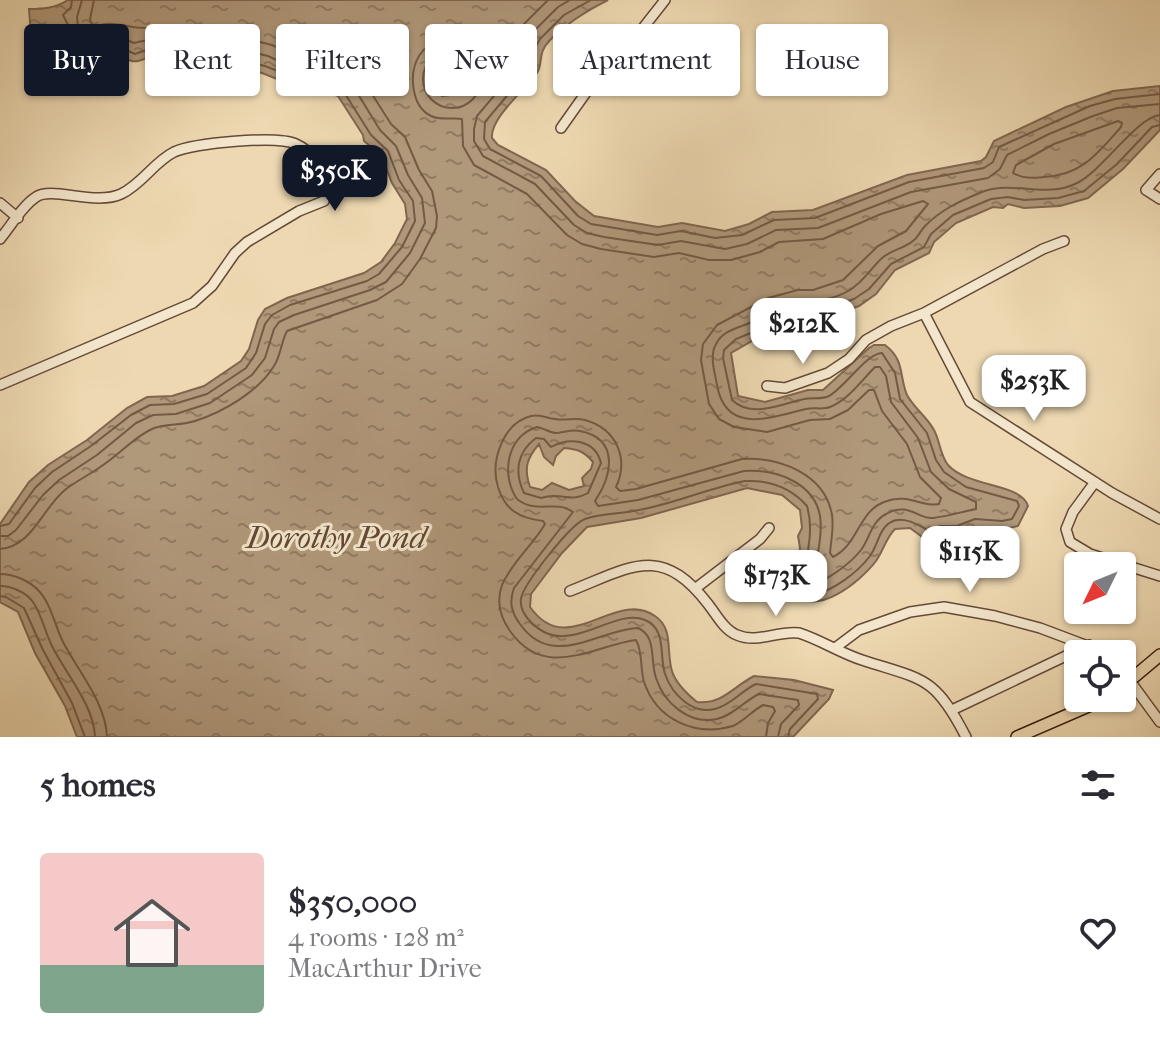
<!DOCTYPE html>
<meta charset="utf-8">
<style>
:root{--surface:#fff;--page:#f7f7f7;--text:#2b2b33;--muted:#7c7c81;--line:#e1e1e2;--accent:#111827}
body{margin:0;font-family:"IM FELL French Canon",serif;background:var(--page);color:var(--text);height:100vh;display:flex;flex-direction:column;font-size:30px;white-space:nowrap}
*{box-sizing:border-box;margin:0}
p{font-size:26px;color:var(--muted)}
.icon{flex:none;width:44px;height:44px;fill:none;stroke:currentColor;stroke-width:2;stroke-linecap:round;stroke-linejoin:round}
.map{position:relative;height:737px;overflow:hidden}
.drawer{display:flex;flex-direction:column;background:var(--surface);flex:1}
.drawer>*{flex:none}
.hud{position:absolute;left:24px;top:24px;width:1112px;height:72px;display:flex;gap:16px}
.needle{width:52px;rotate:227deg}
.tools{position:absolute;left:1064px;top:552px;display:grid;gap:16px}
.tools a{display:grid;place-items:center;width:72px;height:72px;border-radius:8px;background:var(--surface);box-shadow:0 2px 6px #0004;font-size:40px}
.price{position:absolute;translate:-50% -68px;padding:0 18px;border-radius:16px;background:#fff;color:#222;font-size:26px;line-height:52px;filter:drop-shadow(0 2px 4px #0008)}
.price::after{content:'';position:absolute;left:50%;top:48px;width:24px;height:18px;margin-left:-12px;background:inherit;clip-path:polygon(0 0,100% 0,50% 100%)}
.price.on{background:var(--accent);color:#fff}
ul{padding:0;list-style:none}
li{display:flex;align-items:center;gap:24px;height:200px;padding:0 40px}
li+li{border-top:2px solid var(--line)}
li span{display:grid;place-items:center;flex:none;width:224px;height:160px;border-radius:8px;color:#555}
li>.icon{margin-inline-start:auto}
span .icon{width:96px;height:96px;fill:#fffc;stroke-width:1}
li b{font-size:34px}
h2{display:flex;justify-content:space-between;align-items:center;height:96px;padding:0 40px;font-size:34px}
.pill{padding:0 28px;border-radius:8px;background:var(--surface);box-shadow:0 2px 6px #0004;font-size:28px;line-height:72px}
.pill.on{background:var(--accent);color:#fff}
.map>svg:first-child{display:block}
</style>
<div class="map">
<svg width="1160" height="737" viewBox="0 0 1160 737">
<defs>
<pattern id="water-ripples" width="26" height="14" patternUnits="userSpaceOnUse" patternTransform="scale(2)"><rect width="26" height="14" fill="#b0987a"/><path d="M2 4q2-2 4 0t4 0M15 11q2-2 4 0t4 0" fill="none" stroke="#907b62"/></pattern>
</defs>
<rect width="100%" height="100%" fill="#edd8b1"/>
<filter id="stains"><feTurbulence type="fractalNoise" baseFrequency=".0025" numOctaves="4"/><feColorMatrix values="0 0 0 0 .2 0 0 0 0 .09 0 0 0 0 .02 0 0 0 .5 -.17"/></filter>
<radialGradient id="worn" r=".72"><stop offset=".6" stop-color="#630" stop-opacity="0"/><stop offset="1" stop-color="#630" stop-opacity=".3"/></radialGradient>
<path fill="url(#water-ripples)" stroke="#80664f" stroke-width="2" fill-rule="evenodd" d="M68,0H608C586,11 568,22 551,39C536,54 544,62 537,73C525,90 490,118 492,138L498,145L546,170L575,201L594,216L658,227L682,223L725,231L749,224L772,212L813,210L907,175L981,161L986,157L994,141L1066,107L1113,91L1160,86V130L1123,169L1088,198L1060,206L1024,208L1008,204L1003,208L993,207L956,223L934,242L929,253L895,270L876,294L859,306L816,321L804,320L780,325L731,353L738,396L765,402L808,390H823L869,348L874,345H885C905,360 899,376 907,395C914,408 927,417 934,430C940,441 940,455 948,465C969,488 1021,483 1028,506L1018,526L1001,530L976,527L958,534H943L929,542L910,528L895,529C886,538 883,551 876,561C861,581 814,620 794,591L800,548L798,536L802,528L800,510L782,495L747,488L641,518L587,527L562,553L531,594L530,607C568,661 615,588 655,616C675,629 665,655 673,674C677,684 689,696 697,702C722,705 734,686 754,676L794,680L833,690L829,699L793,737H77L65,706L35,653L18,612L0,602V524L29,482L48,465L87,440L127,408L147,397L172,396L204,386L241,361L249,349L258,320L265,309L287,298L364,273L381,262L395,243L407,219L405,204L392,183L381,155L364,141L363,135L338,96L322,90L299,82L282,81L262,73L219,63L146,58C131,66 126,58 112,52L107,60L97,64L67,54L63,50L60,25L49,26L46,50L41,54L31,36L29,9C43,9 56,8 68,0ZM539,444L544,457L553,465L556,456L564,448C577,449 584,451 593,462L591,469L582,478L584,486L569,490L552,483L542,490L530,487C524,469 526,459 539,444Z"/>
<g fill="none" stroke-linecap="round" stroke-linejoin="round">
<path stroke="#745a44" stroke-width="2" d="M548,0L522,26L512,43L509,58L497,72L492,71C475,17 403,33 414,91C416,102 421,111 431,116C442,121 452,117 462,119L463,146L474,165L527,194L567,235L582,244L601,249L654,257L679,253L709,260H731L760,252L779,242L823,239L881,214L923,201L928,204L906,231L878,246L843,280L813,290H798L768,298L717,325L703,344L701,360L709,404L719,419L734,427L767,432L810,420L830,419L848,410L869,390H874L882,411L907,444L920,477L941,498L939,504C923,508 908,492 884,502C858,512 859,544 833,557L830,553C831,541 834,528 832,515C825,474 780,457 742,459L636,489L620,491L616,487C629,459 617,429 585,420C575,417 565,421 555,419C546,418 541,414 531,416C503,423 490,461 498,487C505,510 519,518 543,521L545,524C533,545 512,562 502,585C496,602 500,617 510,631C545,681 592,646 636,640C643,652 640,669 644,682C657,720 695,737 733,726C744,721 752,711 763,705L773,707L775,711L768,723L766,737
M570,0L558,7L532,33L523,48L521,64L477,116L474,129V141L483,156L535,184L574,225L587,233L604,237L658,245L681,241L725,249L747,244L776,230L818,228L911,192L988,178L1000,169L1007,155L1049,134L1093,116L1117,108L1160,104
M591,0L564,15L540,39L532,53L531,67L485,122L484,139L490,149L541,176L578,216L591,224L657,235L681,231L715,238L742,235L774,220L815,218L909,182L984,168L993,162L999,147L1090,106L1115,99L1160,94
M423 79a29 29 0 1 1 58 0a29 29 0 1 1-58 0Z
M455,61L467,66L470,84L460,94L442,96L436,89L437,68L442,62Z
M1118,121L1122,123L1121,127C1097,154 1082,175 1044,177C1032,178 1024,179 1013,173L1016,165L1054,144Z
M536,438L544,439L551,447C569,437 595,439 601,463L588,493C569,504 562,491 541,498L524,493C514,472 517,452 536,438Z
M0,526L9,524L35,488L52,472L91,446L131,415L150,405L174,404L207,394L246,368L256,353L265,324L272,315L290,305L367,281L379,274L402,247L415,221L413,201L399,180L388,151L371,135L342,89L301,75L283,73L265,66L220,55L146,50L135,54L113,44L98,55L70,44L68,25L63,15L71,7L72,0
M0,536H8L16,530L43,495L59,480L97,455L136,423L153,415L176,414L210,403L252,375L265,358L274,329L279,322L294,315L370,290L386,282L410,253L425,223L422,198L408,175L396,146L380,130L353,86L346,80L304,65L285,64L268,56L222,45L147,40L134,43L113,34L93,44L79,36L77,17L82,0
M0,549C32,547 43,507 66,489C78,480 91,474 103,465C120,454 134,437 152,429C165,423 181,426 195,421C223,412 258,392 274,366C281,355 281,342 287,331L377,300L402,284L420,259L436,228L437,216L432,191L419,170L405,137L391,124L363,80L352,69L307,54L287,52L272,45L224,33L148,28C125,29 118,19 93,27L90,19L94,0
M0,574C14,574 30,581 39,591C51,604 55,626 63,642C78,671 106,703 107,737
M0,586C11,586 26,592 33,602C42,615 45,633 53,648C67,675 94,706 95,737
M0,596L6,597L24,608L43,650L72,703L85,737
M778,737L781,724L799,705L798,700L759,694C744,701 734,715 717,719C689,725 664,703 656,678C650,661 657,636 638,628C598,630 552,670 520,624C511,612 509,602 514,588L573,512C555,499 537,515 517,499C501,476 506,436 537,427C543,428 549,432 555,433C563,433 571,429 580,431C620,439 612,476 595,501L598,506L638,500L744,471C775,469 814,482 820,516C823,535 816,561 813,580L816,584C831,577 851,563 861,550C870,538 871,522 886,514C908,501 919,520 933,518C948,516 961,512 976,509V502L949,489L931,472L918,438L891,402L886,376L880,367H875C862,380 848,400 830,407C822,410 814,407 806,409C772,417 726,436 717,385C715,373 709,356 716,344C723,330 739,328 752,322C763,316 771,308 784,305C805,300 828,303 848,291C863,283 870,269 882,258C891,250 906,248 914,240C918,237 921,230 925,226C942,209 960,201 982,192C1012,180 1047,199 1077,183C1103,170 1137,117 1160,115
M788,737L790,729L818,699L817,694L756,684C741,691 731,705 715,709C692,715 672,694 665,674C659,656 667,629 645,620C617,608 576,649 544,632C533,626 519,613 521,599C523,584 571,524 585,519C602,513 622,514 639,510C676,503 709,488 745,481C769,480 791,488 807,506C815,533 805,560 802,588L812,595C832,592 858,572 870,556C875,549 877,541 881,533C893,510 915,522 930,532L940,526H957L975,519L1002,521L1012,519L1019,506L1017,501L966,487L944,472L936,460L927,433L900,399L895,373L882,353C867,353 845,387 829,396C821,400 813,397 804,399C781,404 752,419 732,400L723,358L724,350L736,339L758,330L777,318L803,312L815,313L854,299L869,289L891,264L924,247L931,234L953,215L991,199L1008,197L1024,200L1058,198L1084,191L1117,164L1152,127L1160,125"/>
<defs>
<path id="minor" d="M561,128L590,87L632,42L665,0
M1160,174L1146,190L1160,199
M0,203L18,218
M0,239C11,226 22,206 36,197C52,186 95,206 121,194C142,184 154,162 174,152C194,143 277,135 296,144C312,151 325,170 330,186L324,201L299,211L247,242L235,253L212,286L193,303L0,385
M924,313L970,402L1112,493L1160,519
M767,386L785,388L828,373L849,359L866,340L891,326L924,313L1043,249L1064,241
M1095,482L1073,512L1066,529L1070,542L1090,554L1160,576
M696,588L760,539L769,528
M570,591C631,567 661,543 708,604C716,614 724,630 737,635C758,644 778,630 799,633C821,640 840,653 862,660C923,680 934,675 966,737
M835,648L859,630L910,612L944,607L995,616L1040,628L1109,654
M1122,670L1160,722
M952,710L1089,645"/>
<path id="major" d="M1122,687L1160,655
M1017,737L1107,698"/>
</defs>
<use href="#minor" stroke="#664a38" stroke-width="12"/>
<use href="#major" stroke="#391b0f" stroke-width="14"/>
<use href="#minor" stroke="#f3e6cc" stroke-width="9"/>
<use href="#major" stroke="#edd8b1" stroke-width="11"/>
</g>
<g text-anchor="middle" stroke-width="6" stroke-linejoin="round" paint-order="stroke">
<g font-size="32" font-style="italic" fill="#634734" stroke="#f3e6cc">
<text x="336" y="548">Dorothy Pond</text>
</g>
</g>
<rect width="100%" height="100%" filter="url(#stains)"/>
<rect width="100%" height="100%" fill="url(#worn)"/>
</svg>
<div class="tools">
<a><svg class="needle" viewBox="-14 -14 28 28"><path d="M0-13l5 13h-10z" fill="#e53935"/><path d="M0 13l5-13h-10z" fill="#7c7c81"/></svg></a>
<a><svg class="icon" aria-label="locate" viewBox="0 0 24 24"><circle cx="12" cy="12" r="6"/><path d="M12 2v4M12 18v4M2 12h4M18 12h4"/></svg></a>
</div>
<b class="price on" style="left:335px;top:213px">$350K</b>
<b class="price" style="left:803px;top:366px">$212K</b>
<b class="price" style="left:1034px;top:423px">$253K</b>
<b class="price" style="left:970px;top:594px">$115K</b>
<b class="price" style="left:776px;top:618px">$173K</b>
<div class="hud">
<a class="pill on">Buy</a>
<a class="pill">Rent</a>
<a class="pill">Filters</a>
<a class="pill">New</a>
<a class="pill">Apartment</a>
<a class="pill">House</a>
</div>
</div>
<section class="drawer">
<h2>5 homes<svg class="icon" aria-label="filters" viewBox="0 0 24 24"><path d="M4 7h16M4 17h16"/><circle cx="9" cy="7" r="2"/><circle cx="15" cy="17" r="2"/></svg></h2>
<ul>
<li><span style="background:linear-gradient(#f6c9c9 70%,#7fa58c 0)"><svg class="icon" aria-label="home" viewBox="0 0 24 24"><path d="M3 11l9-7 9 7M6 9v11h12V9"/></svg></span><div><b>$350,000</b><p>4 rooms · 128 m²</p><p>MacArthur Drive</p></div><svg class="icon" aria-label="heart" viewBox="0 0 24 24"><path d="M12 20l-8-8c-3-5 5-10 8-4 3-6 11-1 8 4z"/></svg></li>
</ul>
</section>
